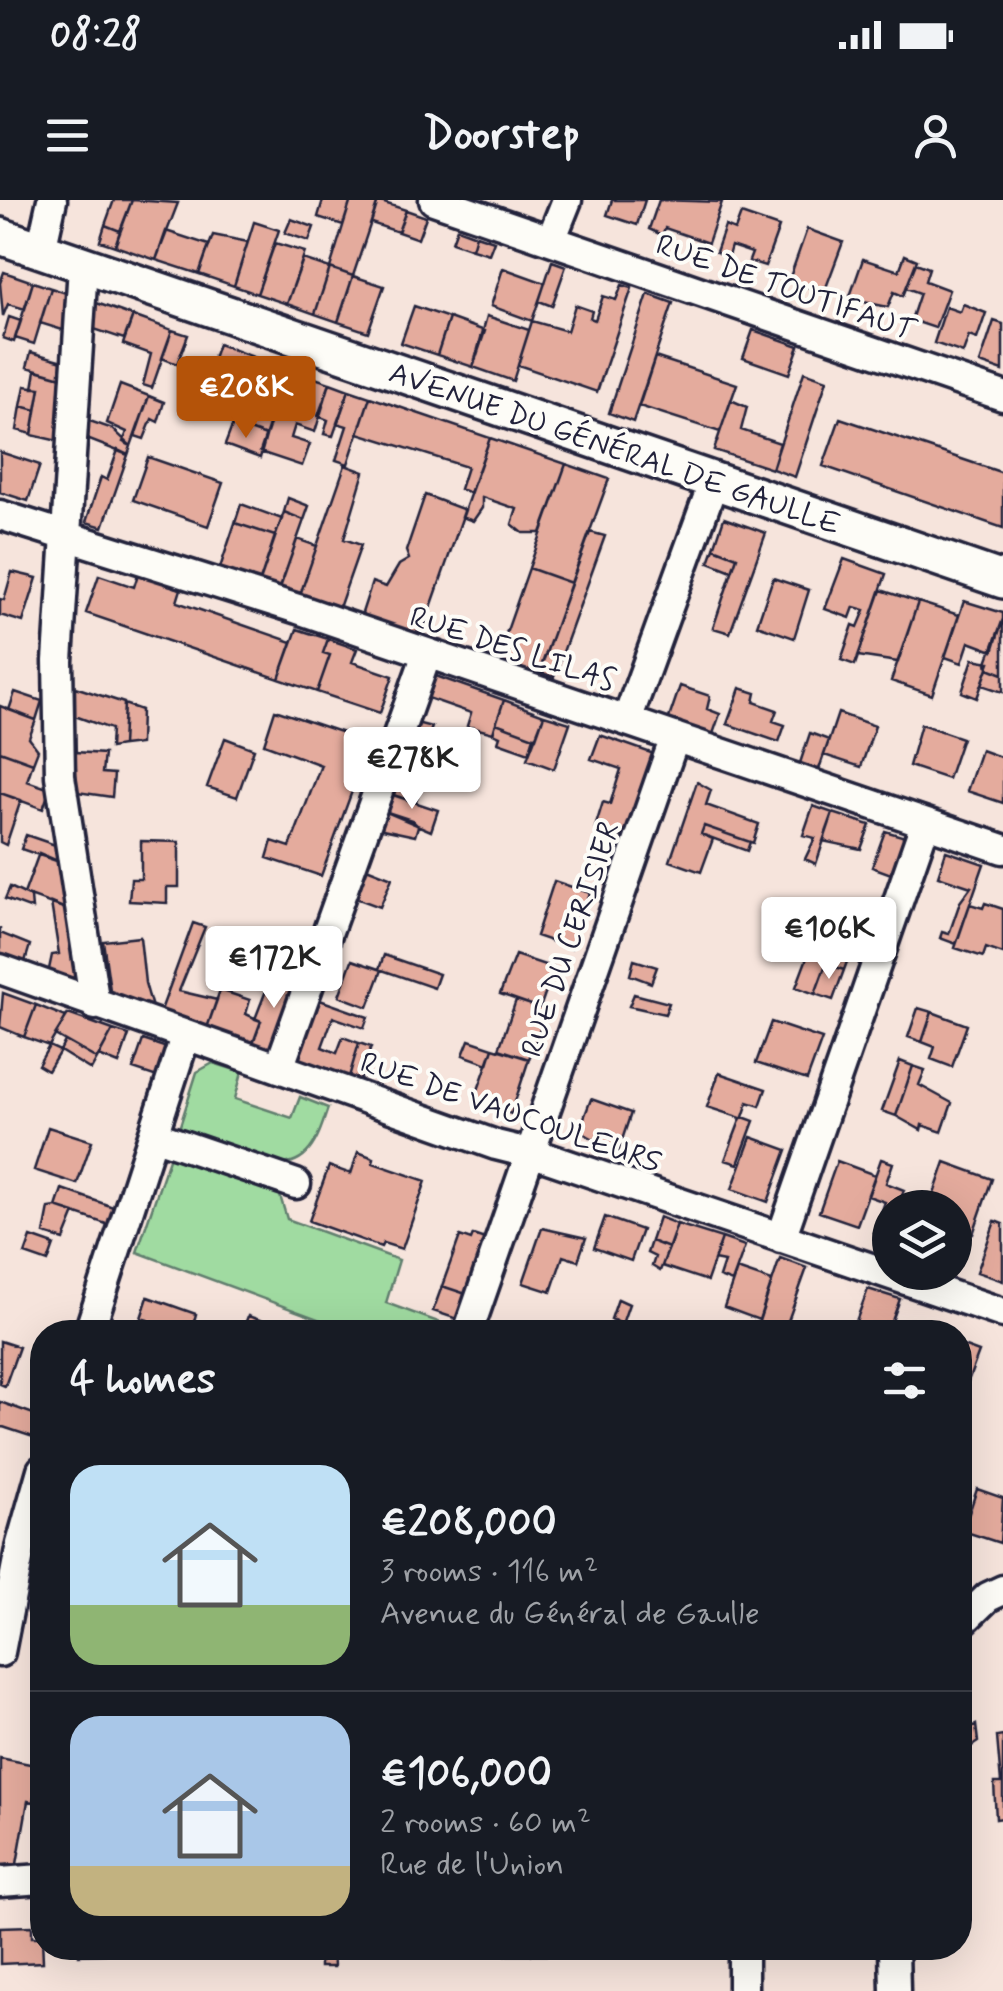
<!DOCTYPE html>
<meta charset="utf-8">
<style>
:root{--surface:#171b24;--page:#242831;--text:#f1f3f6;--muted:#9ea1a6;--line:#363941;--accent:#b45309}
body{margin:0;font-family:Mynerve,sans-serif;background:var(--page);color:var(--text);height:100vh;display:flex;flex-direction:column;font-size:38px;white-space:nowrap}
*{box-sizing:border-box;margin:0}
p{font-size:32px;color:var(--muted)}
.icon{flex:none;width:55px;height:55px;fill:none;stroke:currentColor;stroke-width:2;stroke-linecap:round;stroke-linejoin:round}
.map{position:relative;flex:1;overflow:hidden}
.sheet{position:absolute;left:30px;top:1120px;width:942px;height:640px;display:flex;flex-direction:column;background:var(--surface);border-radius:40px;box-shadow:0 10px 40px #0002}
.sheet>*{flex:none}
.fabs{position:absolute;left:872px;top:990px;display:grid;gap:20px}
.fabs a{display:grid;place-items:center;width:100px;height:100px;border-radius:50%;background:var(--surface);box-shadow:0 10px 40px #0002;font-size:50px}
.price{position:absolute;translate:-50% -85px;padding:0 22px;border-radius:10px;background:#fff;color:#222;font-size:32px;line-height:65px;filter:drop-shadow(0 2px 5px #0008)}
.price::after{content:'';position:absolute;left:50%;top:60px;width:30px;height:22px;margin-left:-15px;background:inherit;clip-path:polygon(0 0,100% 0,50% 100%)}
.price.on{background:var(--accent);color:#fff}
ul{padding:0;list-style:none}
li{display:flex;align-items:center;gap:30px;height:250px;padding:0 40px}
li+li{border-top:2px solid var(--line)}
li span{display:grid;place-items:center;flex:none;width:280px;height:200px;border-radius:30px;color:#555}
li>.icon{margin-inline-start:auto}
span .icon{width:120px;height:120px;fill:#fffc;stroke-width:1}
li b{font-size:42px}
h2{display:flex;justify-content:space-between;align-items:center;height:120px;padding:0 40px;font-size:42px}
.status{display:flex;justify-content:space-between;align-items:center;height:70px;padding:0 50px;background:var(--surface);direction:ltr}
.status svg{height:28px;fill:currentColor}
header{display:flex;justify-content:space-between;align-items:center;height:130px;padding:0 40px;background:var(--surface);font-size:45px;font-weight:700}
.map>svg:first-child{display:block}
</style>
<div class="status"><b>08:28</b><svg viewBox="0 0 49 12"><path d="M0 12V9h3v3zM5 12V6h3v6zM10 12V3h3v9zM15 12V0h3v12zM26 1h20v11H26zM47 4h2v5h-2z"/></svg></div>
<header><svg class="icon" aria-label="menu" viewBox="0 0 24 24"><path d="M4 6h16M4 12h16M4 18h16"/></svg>Doorstep<svg class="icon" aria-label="person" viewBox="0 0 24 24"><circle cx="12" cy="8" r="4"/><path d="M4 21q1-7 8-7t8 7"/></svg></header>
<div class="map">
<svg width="1003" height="1791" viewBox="0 0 1003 1791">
<rect width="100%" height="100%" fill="#f6e4dc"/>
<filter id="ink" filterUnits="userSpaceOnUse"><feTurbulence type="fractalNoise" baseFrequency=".01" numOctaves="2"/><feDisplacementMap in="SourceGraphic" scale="20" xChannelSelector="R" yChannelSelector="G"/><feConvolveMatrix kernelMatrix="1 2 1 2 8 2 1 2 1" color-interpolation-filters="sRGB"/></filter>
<g filter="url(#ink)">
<path fill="#a0dba1" stroke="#617e6e" stroke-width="2.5" d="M213,863L242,872L235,899L292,918L300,897L328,908C318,938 310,967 273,964L178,932L197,872Z
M171,953L278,989L287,1019L399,1060L386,1103L452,1127L451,1132H353L137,1052Z"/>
<path fill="#e4ab9d" stroke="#22223b" stroke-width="2.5" d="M114,0H132L120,31L105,25Z
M132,0L178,3L156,60L115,46Z
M323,0H351L343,25L318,17Z
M351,0L378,1L353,76L330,68Z
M612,0H645L637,25L607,15Z
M659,0L722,2L708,43L665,28L662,35L649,29Z
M378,1L406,10L398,32L371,23Z
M406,10L426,17L418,39L398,32Z
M741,14L779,27L765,66L749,61L752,53L731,46L728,56L716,52L725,26L735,30Z
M291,19L314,27L309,41L285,33Z
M254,22L279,30L257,94L234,86Z
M105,25L120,31L115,46L100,41Z
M457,28L476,35L472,49L452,42Z
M807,29L843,42L824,93L789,80Z
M166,31L209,45L199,74L156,60Z
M213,35L248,42L234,86L199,74Z
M476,35L494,41L489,54L472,49Z
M275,43L305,52L287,104L257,94Z
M905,55L917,60L903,96L894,92L888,107L849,99L863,59L899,71Z
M303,59L330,68L315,114L287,104Z
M552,61L566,66L552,106L539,101Z
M916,63L929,68L925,81L949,90L935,128L911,120L920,93L906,88Z
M330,68L353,76L338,122L315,114Z
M503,68L545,83L532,121L491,106Z
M4,72L33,82L25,109L8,104L3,116L0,83Z
M353,76L384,86L368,132L338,122Z
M33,82L51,88L34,144L15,138Z
M622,85L632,88L597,192L518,165L532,121L567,131L575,105L592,111L590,118L595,120L603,96L616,100Z
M51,88L72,95L69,132L40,123Z
M648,94L673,103L633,222L609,213Z
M91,101L133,116L124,139L88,127Z
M963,104L986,113L977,139L969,136L963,153L934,143L946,107L960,112Z
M414,106L449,118L437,155L401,143Z
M133,116L172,130L152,188L143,185L151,154L123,144Z
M487,116L529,130L513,181L473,167Z
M9,117L21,121L14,142L3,138Z
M449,118L485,131L473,167L437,155Z
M994,121L1003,124V171L980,163Z
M172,130L188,135L177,164L162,158Z
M753,130L799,146L789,174L743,158Z
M218,144L256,158L243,194L205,181Z
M31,152L66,162L65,178L27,167Z
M655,157L737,184L720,232L639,206Z
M256,158L288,169L266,236L233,224Z
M288,169L330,183L315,232L295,225L291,238L310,244L302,266L260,252Z
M36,170L65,178L58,241L32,235L40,188H33Z
M804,172L827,180L795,277L772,269Z
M330,183L349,190L333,236L324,234L328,220L318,216Z
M120,185L149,196L131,246L123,242L127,232L107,223Z
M25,186L40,188L36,210L21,206Z
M349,190L370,197L348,264L336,260L347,226L337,223Z
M149,196L164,202L158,222L152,219L144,239L135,236Z
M370,197L490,238L470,293L460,289L467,267L358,233Z
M731,200L747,207L741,230L780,243L772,269L714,250Z
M21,206L36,210L32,234L17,230Z
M81,218L113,229L131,246L128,255L79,236Z
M840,218L1003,273V328L823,266Z
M233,224L266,236L260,258L225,245Z
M490,238L566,264L541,333H523L512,324L517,309L482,297V308L473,321L462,317Z
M118,250L128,255L103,327L86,322L101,277L107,280Z
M0,252L40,265L28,301L0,292Z
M148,257L223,283L208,326L133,300Z
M566,264L609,279L571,383L529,368Z
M345,265L364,272L344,339L361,345L339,408L300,395Z
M425,295L465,310L421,436L361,416L372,382L386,387L399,365L409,359L406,351Z
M288,298L309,306L304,320L284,312Z
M241,304L282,319L275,336L235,323Z
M284,312L304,320L280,388L260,381Z
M724,318L766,333L730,433L713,428L737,357L714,348Z
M235,323L275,336L260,381L220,368Z
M590,332L605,336L554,477L539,472Z
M297,339L317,346L300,395L280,388Z
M714,348L737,357L732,371L709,362Z
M844,359L886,374L855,465L841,460L853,425L858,427L865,410L854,407L850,418L825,409Z
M529,368L571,383L538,476L496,462Z
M12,372L37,378L23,422L0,415V399L4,400Z
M138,374L181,389L177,402L292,442L279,479L86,413L99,375L134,387Z
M773,378L809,390L794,438L757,425Z
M881,390L918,402L898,462L858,456Z
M964,401L1003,413V419L993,451L969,442L962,463L945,457Z
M918,402L959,415L932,495L891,481Z
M1003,419V474L988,468L987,462Z
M297,429L328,439L323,453L330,455L317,492L279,479Z
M328,439L357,449L352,462L393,476L380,513L317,492L330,455L323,453Z
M973,459L990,462L977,498L962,492Z
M988,468L1003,474V492L982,485Z
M433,475L504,500L493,533L467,526L471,513L425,497Z
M680,486L710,496L707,509L720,514L712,537L668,521Z
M75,487L124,503L122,546L110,548L111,529L75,516Z
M740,488L756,493L754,502L777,510L773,521L785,525L779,542L727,524Z
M15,492L42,501L36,520L9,510Z
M504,500L544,515L536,538L496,523Z
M124,504L141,510L140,544L122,546Z
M0,506L36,520L29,538L38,550L33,563L0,551Z
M275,510L370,542L321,676L267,658L272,641L290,647L321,565L264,544Z
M838,513L875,526L861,567L824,555Z
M544,515L570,523L554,569L527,559Z
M416,523L432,527L425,546L409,541Z
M496,523L534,537L529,553L498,542L500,536L493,533Z
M921,524L962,538L948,579L909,566Z
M810,533L829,540L818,572L799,566Z
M600,535L654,554L625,638L595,628L603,602L610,604L621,569L591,559Z
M225,538L254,549L237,597L207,587Z
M981,550L1003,558V603L967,591Z
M0,551L33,563L27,581L50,589L43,609L0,593Z
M75,552L104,554L102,573L114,574L112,597L77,592Z
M398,573L422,582L416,602L390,594Z
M697,582L711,590L706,605L759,624L753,643L704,626L701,634L713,639L701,672L670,661Z
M0,593L21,600L6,645L0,642Z
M390,594L438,610L431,631L384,611Z
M813,606L833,613L816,664L805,659L815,638L803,635Z
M384,611L412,620L418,626L415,636L378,628Z
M833,613L870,625L861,649L823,641Z
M704,626L750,642L747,651L701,634Z
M885,631L912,639L899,677L872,667Z
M26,635L64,648L65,664L21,649Z
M141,641L179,642V687H167V703L129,701L131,679H141Z
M946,651L984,664L956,744L940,738L942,732L949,734L960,702L971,687L938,676Z
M39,653L65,664L71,711L24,694Z
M364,667L392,678L380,707L353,697Z
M554,681L590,693L571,748L536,736Z
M10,687L31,697L32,709L5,699Z
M51,703L71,711L80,786L48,774L52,755L59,754Z
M985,703L1003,709V754L986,748L983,757L955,748L970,704L983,708Z
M853,720L865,724L861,737L872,740L867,757L843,748Z
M193,723L205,727L179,791L217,800L207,828L160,813Z
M0,727V733L30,745L24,765L0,755Z
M140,737L145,783L153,811L111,797L103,741Z
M814,739L851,751L844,770L826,764L815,794L796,787Z
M384,755L439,774L434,788L379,769Z
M515,755L554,768L540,808L500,794Z
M352,760L382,770L368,807L339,796Z
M634,760L657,767L651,783L630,775Z
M826,764L844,770L833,800L815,794Z
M272,775L297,784L273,849L253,843L261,821L255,819Z
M220,790L250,800L246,814L261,821L253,843L207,828Z
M3,793L36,805L24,837L0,827Z
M634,794L669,803L665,814L629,806Z
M317,799L368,817L364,828L333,817L322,847L337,853L343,837L359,843L349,877L296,858Z
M516,800L547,810L529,859L499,849Z
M36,805L66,817L49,846L24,837Z
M918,808L932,812L922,842L908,837Z
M932,812L967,825L952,867L931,859L935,847L922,842Z
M68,814L113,830L97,859L55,835Z
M771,822L822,839L807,880L756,863Z
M113,830L129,835L119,864L99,856Z
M143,840L170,849L160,878L133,869Z
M469,840L493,848L488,864L463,855Z
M65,841L97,859L91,870L60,851Z
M359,843L371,847L360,881L349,877Z
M49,846L60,851L48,871L38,865Z
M493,848L529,859L511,914L474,901Z
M900,861L913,866L896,916L882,911Z
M913,866L925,870L919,885L952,903L942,932L922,925L921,930L896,916Z
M719,873L766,889L760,906L748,902L743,917L754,921L738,964L725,960L741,918L707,907Z
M591,899L631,913L618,952L579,931Z
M48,927L92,941L77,984L34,970Z
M751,937L787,950L768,1002L732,989Z
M358,952L374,958L373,963L426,981L402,1049L383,1043L381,1047L309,1021L329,966L351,974Z
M881,959L893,963L886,983L904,990L899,1004L909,1008H890V1038L874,1032L885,1002L868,996Z
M837,961L875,975L857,1025L819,1012Z
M945,962L992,979L973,1034L955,1028V1008H946L949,999L934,994Z
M62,989L116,1008L109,1025L56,1007Z
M56,1007L75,1013L64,1040L44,1034L49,1008Z
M605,1017L642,1030L631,1061L594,1048Z
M659,1017L677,1024L669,1048L651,1041Z
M995,1021L1003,1024V1081L977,1072Z
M677,1024L722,1038L707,1081L662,1066Z
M542,1028L586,1038L578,1061L563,1056L551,1092L523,1083Z
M473,1035L485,1039L466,1094L442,1086L460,1036L471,1040Z
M31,1037L54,1045L48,1062L25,1054Z
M722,1038L745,1046L732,1082L719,1077L724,1062L714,1060Z
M651,1041L669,1048L660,1071L652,1066L655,1057L647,1053Z
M780,1058L807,1068L784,1132H772L757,1127Z
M737,1069L772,1081L759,1120L724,1107Z
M442,1086L466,1094L457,1119L433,1111Z
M868,1089L900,1099L888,1132H852Z
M148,1097L196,1114L191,1132H144L148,1120L141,1118Z
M618,1099L629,1104L622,1124L611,1119Z
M248,1116L295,1132H253L243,1129Z
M0,1141L19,1147L5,1186L0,1184Z
M960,1145L979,1152L961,1200H960Z
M0,1202L42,1217L36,1238L0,1226Z
M977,1289L1003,1298L1000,1343L963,1331Z
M976,1525L978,1542L963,1552L960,1533Z
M1003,1536V1618L996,1619L994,1583H1001L997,1537Z
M0,1558L40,1566L33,1602L28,1601L17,1664L0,1665Z
M32,1726V1737H42L43,1762L0,1764V1727Z
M79,1748H126V1753L79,1755Z
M126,1748H180L181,1752L126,1753Z
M333,1748L334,1767H320V1749L290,1748Z
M486,1748H546V1755H486Z"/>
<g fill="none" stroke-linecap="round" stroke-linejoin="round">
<defs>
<path id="minor" d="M434,0L1003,196
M551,40L567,0
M41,50L52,0
M83,66L58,461L60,576L95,805
M0,315L298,409L1003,649
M627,520L714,281
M0,769L496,945L545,957L1003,1113
M279,868L427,454
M156,936L296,984
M781,1038L925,624
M89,1132L185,837
M468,1132L675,537
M960,1424L988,1397L1003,1390
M0,1452L21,1344L42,1270
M0,1682L42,1679
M894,1748L895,1791
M743,1791V1748"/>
<path id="major" d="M0,36L1003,380"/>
</defs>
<use href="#minor" stroke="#22223b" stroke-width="35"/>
<use href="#major" stroke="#22223b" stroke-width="42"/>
<use href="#minor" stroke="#fdfcf7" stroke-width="28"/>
<use href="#major" stroke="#fdfcf7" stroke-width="35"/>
</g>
</g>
<g text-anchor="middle" stroke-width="8" stroke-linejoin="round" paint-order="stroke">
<g font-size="30" fill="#22223b" stroke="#fdfcf7">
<text transform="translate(786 87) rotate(19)" y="10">RUE DE TOUTIFAUT</text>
<text transform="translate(615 248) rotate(19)" y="10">AVENUE DU GÉNÉRAL DE GAULLE</text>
<text transform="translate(513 448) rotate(18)" y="10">RUE DES LILAS</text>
<text transform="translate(570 739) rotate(-71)" y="10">RUE DU CERISIER</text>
<text transform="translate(511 912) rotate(19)" y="10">RUE DE VAUCOULEURS</text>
</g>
</g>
</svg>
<div class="fabs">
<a><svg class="icon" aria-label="layers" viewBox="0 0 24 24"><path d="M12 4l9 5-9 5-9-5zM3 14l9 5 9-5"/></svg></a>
</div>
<b class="price on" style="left:246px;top:241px">€208K</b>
<b class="price" style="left:412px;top:612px">€278K</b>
<b class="price" style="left:829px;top:782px">€106K</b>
<b class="price" style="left:274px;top:811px">€172K</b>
<section class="sheet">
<h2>4 homes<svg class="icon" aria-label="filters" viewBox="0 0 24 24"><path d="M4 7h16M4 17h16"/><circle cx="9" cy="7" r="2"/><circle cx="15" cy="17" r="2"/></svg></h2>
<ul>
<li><span style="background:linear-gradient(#bfe0f5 70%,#8fb573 0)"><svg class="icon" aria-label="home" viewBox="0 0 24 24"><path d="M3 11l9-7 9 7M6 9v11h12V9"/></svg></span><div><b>€208,000</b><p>3 rooms · 116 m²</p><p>Avenue du Général de Gaulle</p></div></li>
<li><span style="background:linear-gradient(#a9c7e8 75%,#c2b280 0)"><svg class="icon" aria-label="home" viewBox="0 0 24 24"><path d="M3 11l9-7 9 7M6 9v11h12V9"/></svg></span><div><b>€106,000</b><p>2 rooms · 60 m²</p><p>Rue de l'Union</p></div></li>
</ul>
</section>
</div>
